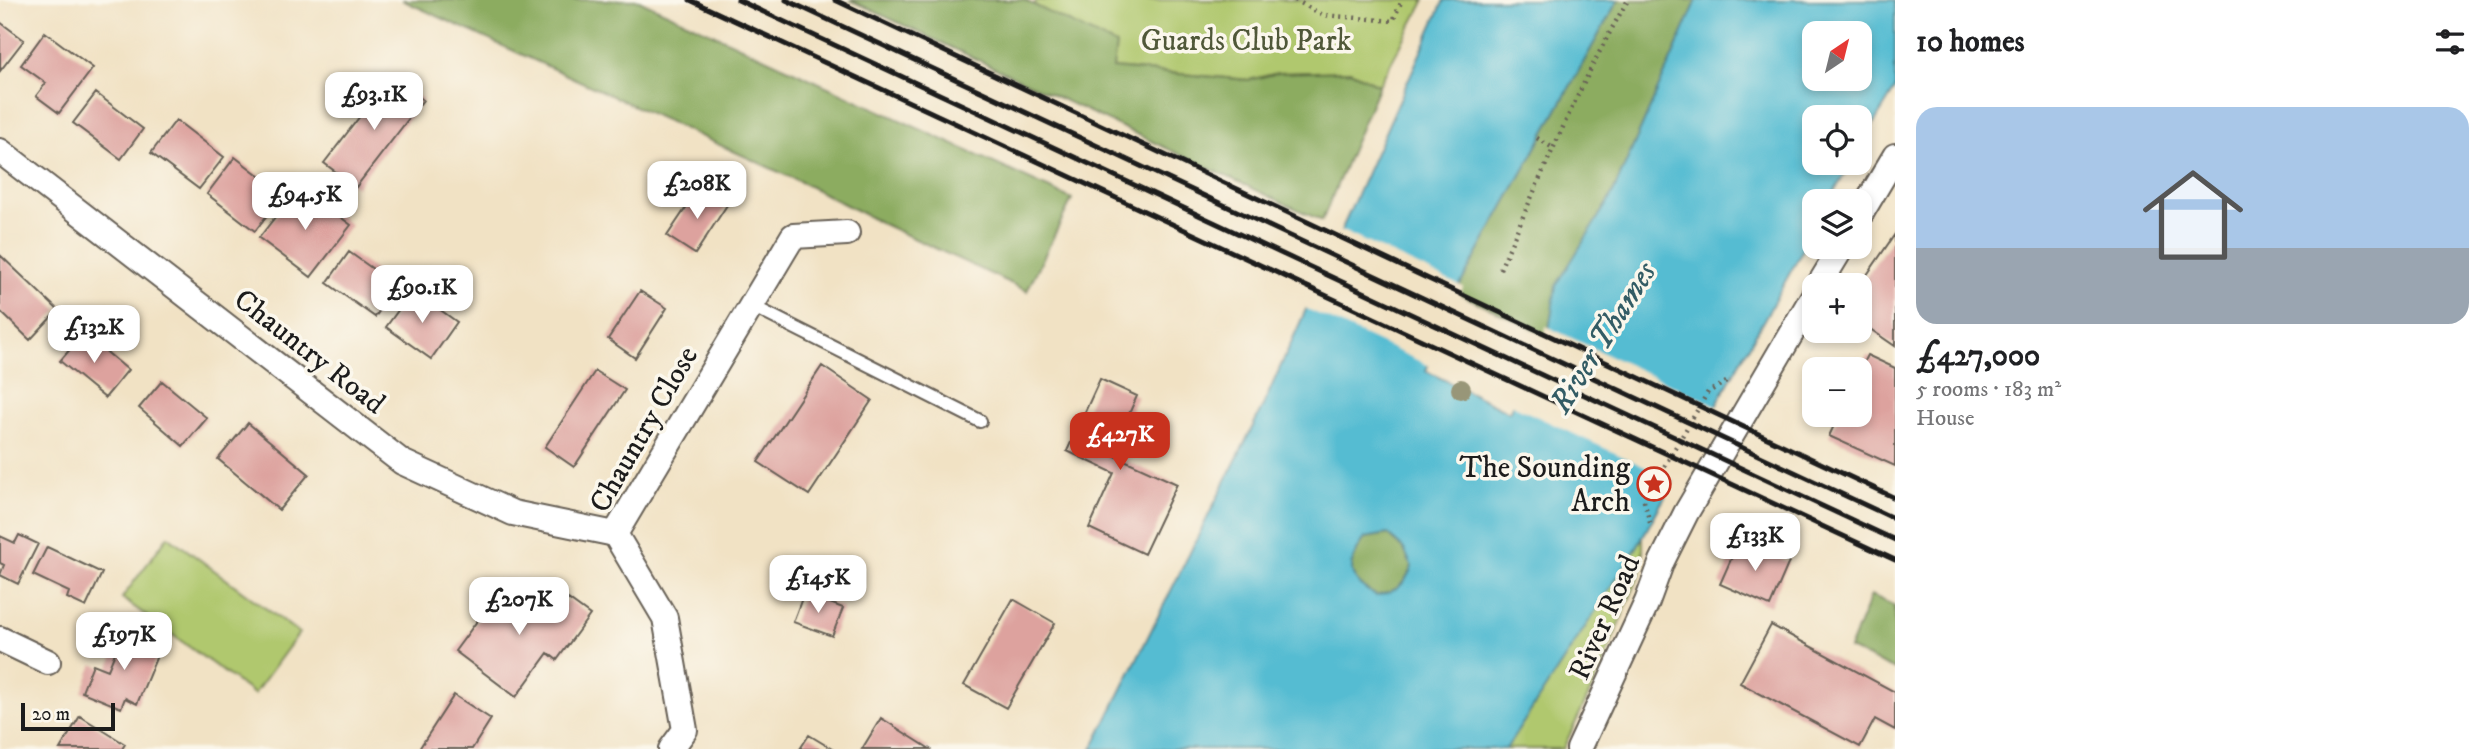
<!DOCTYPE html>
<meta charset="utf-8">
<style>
:root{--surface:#fff;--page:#f2f2f2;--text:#202124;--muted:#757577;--accent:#c8321e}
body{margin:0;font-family:"IM FELL DW Pica",serif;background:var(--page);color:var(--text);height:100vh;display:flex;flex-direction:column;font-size:26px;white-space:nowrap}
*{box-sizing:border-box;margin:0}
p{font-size:23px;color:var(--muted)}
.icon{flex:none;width:38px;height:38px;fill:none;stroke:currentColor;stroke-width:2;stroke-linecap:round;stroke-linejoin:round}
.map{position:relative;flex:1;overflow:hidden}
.drawer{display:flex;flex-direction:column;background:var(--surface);width:595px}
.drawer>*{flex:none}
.needle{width:46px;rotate:35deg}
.buttons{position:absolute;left:1802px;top:21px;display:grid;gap:14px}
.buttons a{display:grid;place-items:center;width:70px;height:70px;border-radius:14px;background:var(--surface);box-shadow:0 4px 10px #0003;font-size:35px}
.scale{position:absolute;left:21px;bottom:18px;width:94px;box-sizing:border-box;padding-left:7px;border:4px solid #1c1c1c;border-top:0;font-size:19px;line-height:24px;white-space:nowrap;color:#1c1c1c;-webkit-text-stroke:5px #fbf7ec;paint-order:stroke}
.price{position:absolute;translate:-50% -60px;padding:0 16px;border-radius:14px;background:#fff;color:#222;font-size:23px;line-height:46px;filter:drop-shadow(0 2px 4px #0008)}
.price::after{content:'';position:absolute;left:50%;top:42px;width:21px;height:16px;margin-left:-10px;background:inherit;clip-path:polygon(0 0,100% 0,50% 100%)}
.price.on{background:var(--accent);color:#fff}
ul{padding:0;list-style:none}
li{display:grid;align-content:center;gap:14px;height:371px;padding:0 21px}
li span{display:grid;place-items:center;height:217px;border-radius:21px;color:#555}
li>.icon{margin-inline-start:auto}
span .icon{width:126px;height:126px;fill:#fffc;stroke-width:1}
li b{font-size:30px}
h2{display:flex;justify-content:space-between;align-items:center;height:84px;padding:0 21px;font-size:30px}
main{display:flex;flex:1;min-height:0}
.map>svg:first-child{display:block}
</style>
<main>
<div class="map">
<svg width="1895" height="749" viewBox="0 0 1895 749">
<rect width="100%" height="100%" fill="#fbf7ec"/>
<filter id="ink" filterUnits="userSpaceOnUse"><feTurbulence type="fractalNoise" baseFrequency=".0143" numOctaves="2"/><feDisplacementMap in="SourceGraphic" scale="14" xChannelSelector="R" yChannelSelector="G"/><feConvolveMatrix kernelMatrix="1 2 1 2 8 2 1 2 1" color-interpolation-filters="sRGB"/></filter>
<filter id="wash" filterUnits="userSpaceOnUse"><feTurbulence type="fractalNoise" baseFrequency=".00686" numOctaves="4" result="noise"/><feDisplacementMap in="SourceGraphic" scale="28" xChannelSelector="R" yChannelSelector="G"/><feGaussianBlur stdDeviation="1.57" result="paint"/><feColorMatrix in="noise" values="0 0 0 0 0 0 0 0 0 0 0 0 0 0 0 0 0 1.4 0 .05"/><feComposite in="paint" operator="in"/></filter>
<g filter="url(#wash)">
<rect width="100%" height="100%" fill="#f1e2c4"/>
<path fill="#b0c86e" stroke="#667245" stroke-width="2" d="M1037,0H1425L1379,85L1350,71L1278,73L1249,80L1113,68L1034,4Z
M168,536L299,633L254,694L122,598Z
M1643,536V566L1595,682L1563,749H1506Z"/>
<path fill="#8cac61" stroke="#54643e" stroke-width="2" d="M402,0H639L1072,199L1027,291L883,224L805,184Z
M850,0H1024L1116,45L1113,68L1249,80L1278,73L1350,71L1379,85L1322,221Z
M1618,0H1697L1612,195L1557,286L1548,336L1456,292Z
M1388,534L1404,549L1412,567C1403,587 1398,590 1377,596C1346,580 1346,565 1365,538Z
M1871,595L1895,606V670L1849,649Z"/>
<path fill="#55bcd2" stroke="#386c77" stroke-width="2" fill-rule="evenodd" d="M1444,0H1618L1456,292L1426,371L1509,412L1548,336L1556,286L1612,195L1697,0H1895V89L1860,146V117H1815V163H1851L1829,201H1815V228L1637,547L1506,749H1092L1262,408ZM1815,33H1860V79H1815ZM1388,534L1404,549L1412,567C1403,587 1398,590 1377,596C1346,580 1346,565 1365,538Z"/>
<path fill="#f1e2c4" d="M1338,229L1463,287L1432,367L1303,307Z
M1546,326L1719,407L1677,482L1510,404L1545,335Z"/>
<g id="blocks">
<path fill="#dda29e" d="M0,22L24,40L0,71Z
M45,32L93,68L59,113L36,96L46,83L21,65Z
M391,76L423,100L356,187L324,163Z
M96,93L143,129L121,159L73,123Z
M176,120L224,157L199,189L151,153Z
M235,157L283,194L255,231L207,194Z
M299,186L351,225L311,277L259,238Z
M700,187L727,205L695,254L667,236Z
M1895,234V346L1860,322V285Z
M349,252L397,286L375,317L327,283Z
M0,255L58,310L30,340L0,311Z
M413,290L457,322L431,359L386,327Z
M640,291L667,308L635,358L608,339Z
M84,333L128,370L105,398L60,361Z
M1867,355L1895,368V466L1829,436L1839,415H1860V369Z
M822,366L872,400L809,495L758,462Z
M595,371L625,390L574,467L545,447Z
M1100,379L1137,396L1111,454L1177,484L1144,554L1089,528L1114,473L1067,451Z
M162,381L207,418L183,446L139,408Z
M248,423L309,474L279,510L218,459Z
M19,535L38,544L18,584L0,575L4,565L0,563V536L15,543Z
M1739,541L1789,562L1770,606L1720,584Z
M47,547L102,573L86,607L67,598L69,592L33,575Z
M508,579L556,615L568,599L590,615L557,660L548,653L516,697L455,651Z
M804,593L843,608L832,636L793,622Z
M1013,599L1055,623L1006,708L964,685Z
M1771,625L1895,692V730L1875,719L1860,747L1740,683Z
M124,631L161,646L137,704L125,698L121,708L82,692L93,664L108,670Z
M454,695L491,719L472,749H419Z
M80,716L125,744L122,749H60Z
M881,718L930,749H862Z
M809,735L832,749H800Z"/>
</g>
</g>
<g filter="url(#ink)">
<use href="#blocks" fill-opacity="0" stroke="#676157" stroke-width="2"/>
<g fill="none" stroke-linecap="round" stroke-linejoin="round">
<defs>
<path id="service" d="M752,306L980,421"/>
<path id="minor" d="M0,151L402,462L513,513L615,534
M1860,215L1895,156
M1819,285L1842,247
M0,639L48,662
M671,749L685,730L665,618L615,534L793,236L847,233
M1579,749L1647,602L1662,561L1686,513L1815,293"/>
</defs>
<use href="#service" stroke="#676157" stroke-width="16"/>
<use href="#minor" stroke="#676157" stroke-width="28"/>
<path stroke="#676157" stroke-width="4.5" stroke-dasharray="2 5" stroke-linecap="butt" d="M1295,0L1323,15L1393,21L1402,0
M1537,138L1553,148
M1500,269C1540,179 1578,86 1628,0
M1650,523L1644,501L1708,392L1730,380"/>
<use href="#service" stroke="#fff" stroke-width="12"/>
<use href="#minor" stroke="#fff" stroke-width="24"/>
<path stroke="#1c1c1c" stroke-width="5" d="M690,0L1895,560
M738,0L1895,540
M786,0L1895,519
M835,0L1895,498"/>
</g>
<circle fill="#989678" cx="1461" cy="389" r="10"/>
</g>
<defs>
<symbol id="sight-ring" viewBox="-11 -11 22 22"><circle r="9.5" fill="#fbf7ec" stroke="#c8321e" stroke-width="1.5"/><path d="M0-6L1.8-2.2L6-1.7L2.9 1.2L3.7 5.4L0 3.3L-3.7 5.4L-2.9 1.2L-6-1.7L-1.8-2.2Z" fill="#c8321e"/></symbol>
</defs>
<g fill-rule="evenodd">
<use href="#sight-ring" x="1635" y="465" width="38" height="38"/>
</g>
<g text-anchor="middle" stroke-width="7" stroke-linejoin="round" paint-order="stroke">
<g font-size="30" fill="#505839" stroke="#fbf7ec">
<text x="1246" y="50">Guards Club Park</text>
</g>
<g font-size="30" fill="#1c1c1c" stroke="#fbf7ec">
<text transform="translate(310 351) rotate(38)" y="10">Chauntry Road</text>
<text transform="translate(643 429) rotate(-60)" y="10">Chauntry Close</text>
<text transform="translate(1604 617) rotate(-66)" y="10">River Road</text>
</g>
<g font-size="30" fill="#1c1c1c" stroke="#fbf7ec" text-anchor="end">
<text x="1630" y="477">The Sounding<tspan x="1630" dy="34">Arch</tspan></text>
</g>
<g font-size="32" font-style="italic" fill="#335c65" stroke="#fbf7ec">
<text transform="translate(1602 337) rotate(-58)" y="11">River Thames</text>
</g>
</g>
</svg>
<div class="buttons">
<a><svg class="needle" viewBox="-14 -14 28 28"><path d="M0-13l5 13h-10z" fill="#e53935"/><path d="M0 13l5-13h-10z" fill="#757577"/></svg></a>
<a><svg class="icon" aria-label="locate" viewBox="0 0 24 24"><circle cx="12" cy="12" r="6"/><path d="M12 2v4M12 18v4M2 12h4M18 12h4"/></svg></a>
<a><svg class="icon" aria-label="layers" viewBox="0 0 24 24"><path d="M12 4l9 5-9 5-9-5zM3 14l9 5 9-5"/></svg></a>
<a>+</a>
<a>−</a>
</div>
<div class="scale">20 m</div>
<b class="price" style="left:374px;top:132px">£93.1K</b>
<b class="price" style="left:697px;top:221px">£208K</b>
<b class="price" style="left:305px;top:232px">£94.5K</b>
<b class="price" style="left:422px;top:325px">£90.1K</b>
<b class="price" style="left:94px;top:365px">£132K</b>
<b class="price on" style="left:1120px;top:472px">£427K</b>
<b class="price" style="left:1755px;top:573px">£133K</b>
<b class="price" style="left:818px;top:615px">£145K</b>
<b class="price" style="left:519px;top:637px">£207K</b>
<b class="price" style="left:124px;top:672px">£197K</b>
</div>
<section class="drawer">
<h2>10 homes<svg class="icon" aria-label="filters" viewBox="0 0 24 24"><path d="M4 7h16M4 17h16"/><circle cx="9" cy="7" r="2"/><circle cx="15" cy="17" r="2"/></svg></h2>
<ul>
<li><span style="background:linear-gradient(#a9c7e8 65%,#9aa5b1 0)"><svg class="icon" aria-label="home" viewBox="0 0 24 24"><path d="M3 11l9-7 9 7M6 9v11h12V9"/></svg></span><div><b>£427,000</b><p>5 rooms · 183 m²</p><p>House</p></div></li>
</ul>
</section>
</main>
